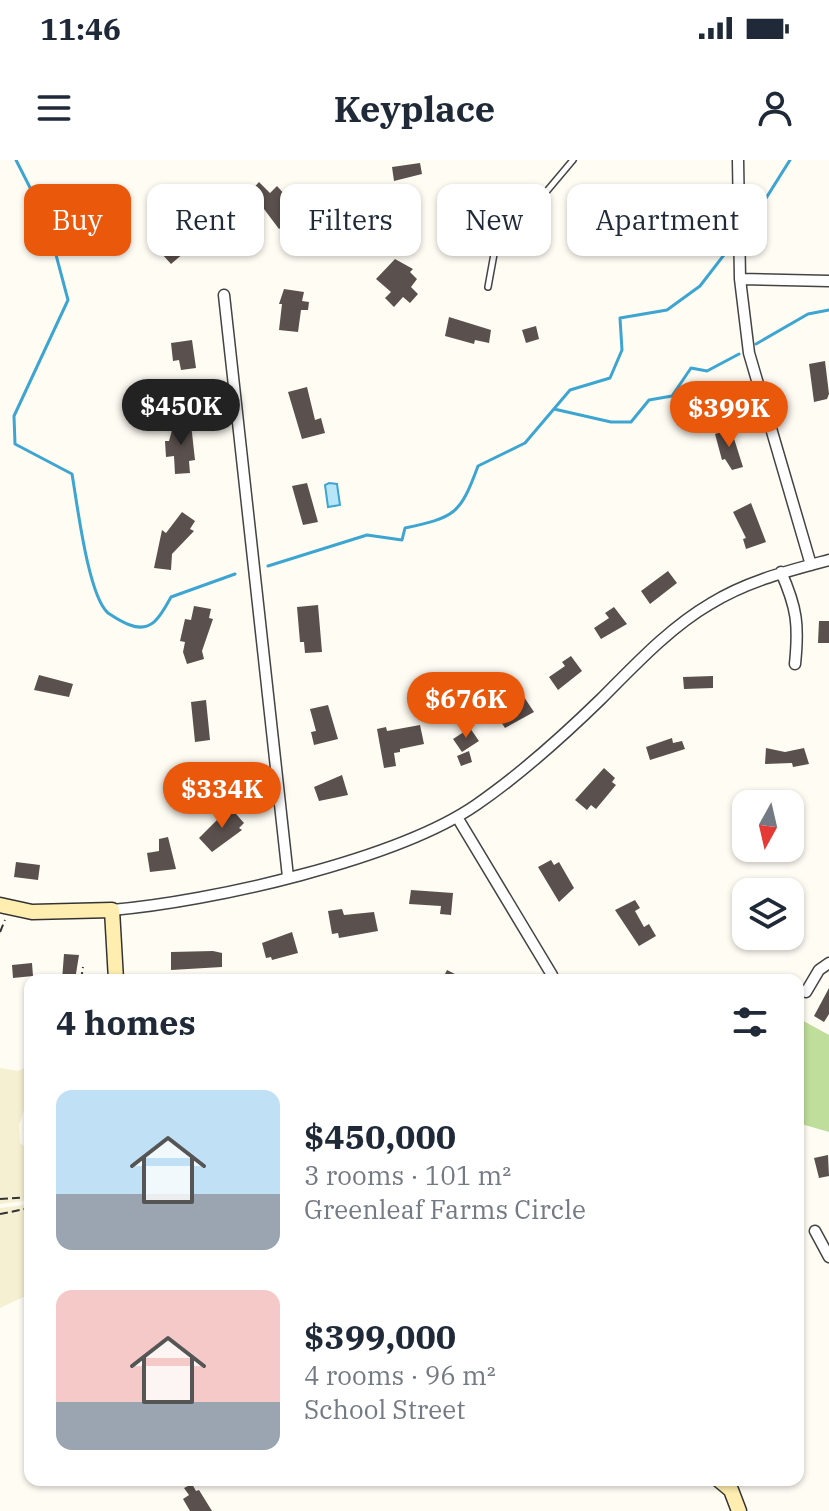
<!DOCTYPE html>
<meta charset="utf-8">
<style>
:root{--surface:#fff;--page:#f6f6f7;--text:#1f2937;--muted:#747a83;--accent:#ea580c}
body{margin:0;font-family:"IBM Plex Serif",serif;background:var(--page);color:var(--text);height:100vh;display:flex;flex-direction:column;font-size:30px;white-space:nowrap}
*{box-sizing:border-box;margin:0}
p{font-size:26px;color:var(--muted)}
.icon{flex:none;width:44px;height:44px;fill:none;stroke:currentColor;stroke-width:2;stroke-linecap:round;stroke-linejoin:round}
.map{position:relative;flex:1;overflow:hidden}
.drawer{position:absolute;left:24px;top:814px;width:780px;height:512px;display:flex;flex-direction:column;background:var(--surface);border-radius:16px;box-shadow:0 2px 6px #0004}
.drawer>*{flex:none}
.guide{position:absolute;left:24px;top:24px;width:782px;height:72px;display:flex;gap:16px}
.needle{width:52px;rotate:188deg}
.tools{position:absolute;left:732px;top:630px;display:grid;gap:16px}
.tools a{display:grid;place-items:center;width:72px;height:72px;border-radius:16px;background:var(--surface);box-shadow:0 2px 6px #0004;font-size:40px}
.price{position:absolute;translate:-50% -68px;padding:0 18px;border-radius:28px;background:var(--accent);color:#fff;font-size:26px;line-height:52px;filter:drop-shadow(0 2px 4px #0008)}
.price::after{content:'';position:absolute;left:50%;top:48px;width:24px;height:18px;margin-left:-12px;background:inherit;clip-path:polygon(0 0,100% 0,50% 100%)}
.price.on{background:#222;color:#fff}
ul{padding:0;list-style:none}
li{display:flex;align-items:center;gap:24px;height:200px;padding:0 32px}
li span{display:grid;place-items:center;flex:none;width:224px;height:160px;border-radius:16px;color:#555}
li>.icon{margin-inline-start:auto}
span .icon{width:96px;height:96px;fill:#fffc;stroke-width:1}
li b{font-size:34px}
h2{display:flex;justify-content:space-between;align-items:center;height:96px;padding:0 32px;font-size:34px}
.pill{padding:0 28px;border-radius:16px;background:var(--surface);box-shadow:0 2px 6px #0004;font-size:28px;line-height:72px}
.pill.on{background:var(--accent);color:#fff}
.status{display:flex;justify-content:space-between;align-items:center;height:56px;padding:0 40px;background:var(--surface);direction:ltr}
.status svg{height:22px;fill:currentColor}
header{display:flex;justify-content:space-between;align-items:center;height:104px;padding:0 32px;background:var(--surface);font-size:36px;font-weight:700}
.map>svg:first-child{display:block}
</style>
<div class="status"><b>11:46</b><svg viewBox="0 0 49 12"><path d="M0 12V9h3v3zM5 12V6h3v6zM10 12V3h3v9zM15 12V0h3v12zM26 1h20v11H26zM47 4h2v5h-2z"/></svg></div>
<header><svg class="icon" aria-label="menu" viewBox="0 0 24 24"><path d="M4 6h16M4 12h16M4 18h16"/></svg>Keyplace<svg class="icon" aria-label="person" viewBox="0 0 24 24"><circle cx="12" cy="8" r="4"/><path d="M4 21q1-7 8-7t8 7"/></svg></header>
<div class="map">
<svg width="829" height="1351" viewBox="0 0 829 1351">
<rect width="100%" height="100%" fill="#fffcf4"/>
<path fill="#f6f0d3" d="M27,907L30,944L25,947L19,965L20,983L30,990V1040L0,1044V908L18,911Z
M24,1045L30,1046V1134L0,1148V1048Z"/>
<path fill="#bfdd9b" d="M798,858L829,875V972L798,963Z"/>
<path fill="#b8e6f8" stroke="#3da5d1" stroke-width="2" d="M329,323L337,324L340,345L328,347L325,325Z"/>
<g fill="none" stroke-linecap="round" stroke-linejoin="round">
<path stroke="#3da5d1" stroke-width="3" d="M16,0L47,61L68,140L14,256L15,284L72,314C77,342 88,436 108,453C114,457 124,463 130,465C153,474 162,453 171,437L235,414
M748,67L790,0
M756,184L808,154L829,150
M554,249L611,262H631L649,240L672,236L691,208L707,211L739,194
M268,406L367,375L402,380L405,368C455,357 460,355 478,306L525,283L570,230L610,218L622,190L620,158L667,150L700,126L727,91"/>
</g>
<path fill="#5a504d" d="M420,3L422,14L394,21L392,7Z
M259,22L270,33L277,26L286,36L282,41L294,58L279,69L264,49L247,35Z
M647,48L648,56H652L653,75H649L650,82L634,83L632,49Z
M186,71L197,82L171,104L162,94Z
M395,99L413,109L410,112L417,119L411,127L418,134L410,143L403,137L394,147L385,138L391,132L376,119Z
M284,129L304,132L302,141L309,142L308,150H301L298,172L279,170L282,144H279Z
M449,157L491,170L489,183L475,180L474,184L445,176Z
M536,166L539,179L526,183L522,170Z
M192,180L196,208L181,210L179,200L173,201L171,183Z
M825,201L829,234L827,239L814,242L809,204Z
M307,227L315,260L321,258L325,273L302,279L288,232Z
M174,263L191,264L195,300L189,301L190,313L175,314L174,296L166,297L165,281H169Z
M731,269L743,307L732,310L725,299L722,300L715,274Z
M307,323L318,362L303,365L292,326Z
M751,343L766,382L746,389L743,379L746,378L733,352Z
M182,352L195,361L190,369L194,371L172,394L171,410L154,408L162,370L166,373Z
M668,411L677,423L650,444L641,431Z
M318,445L322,492L305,493L304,482H300L297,447Z
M194,446L211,449L209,458L213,459L202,491L204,499L187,504L183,492L185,482L180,481L185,459L191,460Z
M614,447L627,464L601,479L594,468L609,458L605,453Z
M819,461H829V483H818Z
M571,496L582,511L558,530L549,517L565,506L562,502Z
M39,515L73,524L69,537L34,530Z
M713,516V528L684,529L683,517Z
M524,537L534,552L505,568L497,556L501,553L497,546L505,541L510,547Z
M206,540L210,580L195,582L191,542Z
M328,545L338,579L314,585L311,572L316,571L310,549Z
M420,565L424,584L400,589V592L394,593L396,606L384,608L377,569L386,567L387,571Z
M470,568L479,581L462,592L453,579Z
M672,578L673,583L682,581L685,589L650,600L646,587Z
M766,588L785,592L804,588L809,604L793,607L792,603L765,604Z
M469,591L472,602L461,606L457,596Z
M604,608L615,618L612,622L616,625L596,649L591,645L587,650L575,640Z
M342,615L348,635L319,641L314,627Z
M230,647L244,663L239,668L242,670L212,692L199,678Z
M168,677L176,709L150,712L147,693L159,691V679Z
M551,700L554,705L559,702L574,728L559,742L538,707Z
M16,702L40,705L38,720L14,717Z
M411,730L453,733L451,755L440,754L441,746L409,744Z
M635,740L640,748L635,751L644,767L649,764L656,776L639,786L615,750Z
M342,749L344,755L374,752L378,771L339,778L338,773L332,774L328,751Z
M292,772L298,793L272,800L271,797L266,798L262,783Z
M213,791L222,793V807L171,810V792Z
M64,794L79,795L75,820H62Z
M32,803L33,816L13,818L12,805Z
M447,810L467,820H442Z
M829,828V854L824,862L814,856Z
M828,995L829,1016L819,1018L814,998Z
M192,1324L196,1331L199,1330L212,1351H190L183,1339L189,1335L184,1328Z"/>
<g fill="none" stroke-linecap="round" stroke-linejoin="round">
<defs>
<path id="lane" d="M488,127L494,94L573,0"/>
<path id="street" d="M738,0L740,119L749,193L811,405
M740,119L829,121
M224,135L288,717
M781,412C797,448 799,465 795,504
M457,657L552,815
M112,750C209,742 396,700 476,645C521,614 562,577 601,539C634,506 669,468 710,444C747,421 788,411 829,400
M806,832L819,810L829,803
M815,1071L829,1097"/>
<path id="secondary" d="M0,745L32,752L112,750L116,820
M719,1320L731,1330L739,1351"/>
</defs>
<use href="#lane" stroke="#444" stroke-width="8"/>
<use href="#street" stroke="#444" stroke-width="13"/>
<use href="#secondary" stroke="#333" stroke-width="17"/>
<path stroke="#333" stroke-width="2" stroke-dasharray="8 4" stroke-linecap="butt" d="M0,772L5,760
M81,820L83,807
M0,1039L30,1037
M0,1054L30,1048"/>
<use href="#lane" stroke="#fff" stroke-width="5"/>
<use href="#street" stroke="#fff" stroke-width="10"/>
<use href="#secondary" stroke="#ffeeaf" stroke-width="14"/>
</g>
</svg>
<div class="tools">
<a><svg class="needle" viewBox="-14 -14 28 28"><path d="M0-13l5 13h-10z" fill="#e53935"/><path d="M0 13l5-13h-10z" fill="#747a83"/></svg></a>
<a><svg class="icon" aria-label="layers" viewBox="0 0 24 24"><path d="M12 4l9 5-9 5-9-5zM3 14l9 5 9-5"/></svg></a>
</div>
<b class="price on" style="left:181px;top:287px">$450K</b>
<b class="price" style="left:729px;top:289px">$399K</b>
<b class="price" style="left:466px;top:580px">$676K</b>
<b class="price" style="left:222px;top:670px">$334K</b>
<div class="guide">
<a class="pill on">Buy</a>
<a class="pill">Rent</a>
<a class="pill">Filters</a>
<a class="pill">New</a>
<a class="pill">Apartment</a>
</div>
<section class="drawer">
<h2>4 homes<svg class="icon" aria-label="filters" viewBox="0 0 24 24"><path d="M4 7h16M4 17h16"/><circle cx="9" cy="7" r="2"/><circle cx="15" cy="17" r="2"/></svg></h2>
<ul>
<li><span style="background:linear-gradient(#bfe0f5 65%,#9aa5b1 0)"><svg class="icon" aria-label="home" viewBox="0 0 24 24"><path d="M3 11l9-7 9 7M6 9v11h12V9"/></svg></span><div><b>$450,000</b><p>3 rooms · 101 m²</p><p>Greenleaf Farms Circle</p></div></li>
<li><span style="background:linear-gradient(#f6c9c9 70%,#9aa5b1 0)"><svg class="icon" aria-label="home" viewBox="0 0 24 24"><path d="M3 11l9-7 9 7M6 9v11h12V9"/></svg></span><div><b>$399,000</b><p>4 rooms · 96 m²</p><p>School Street</p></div></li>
</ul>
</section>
</div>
